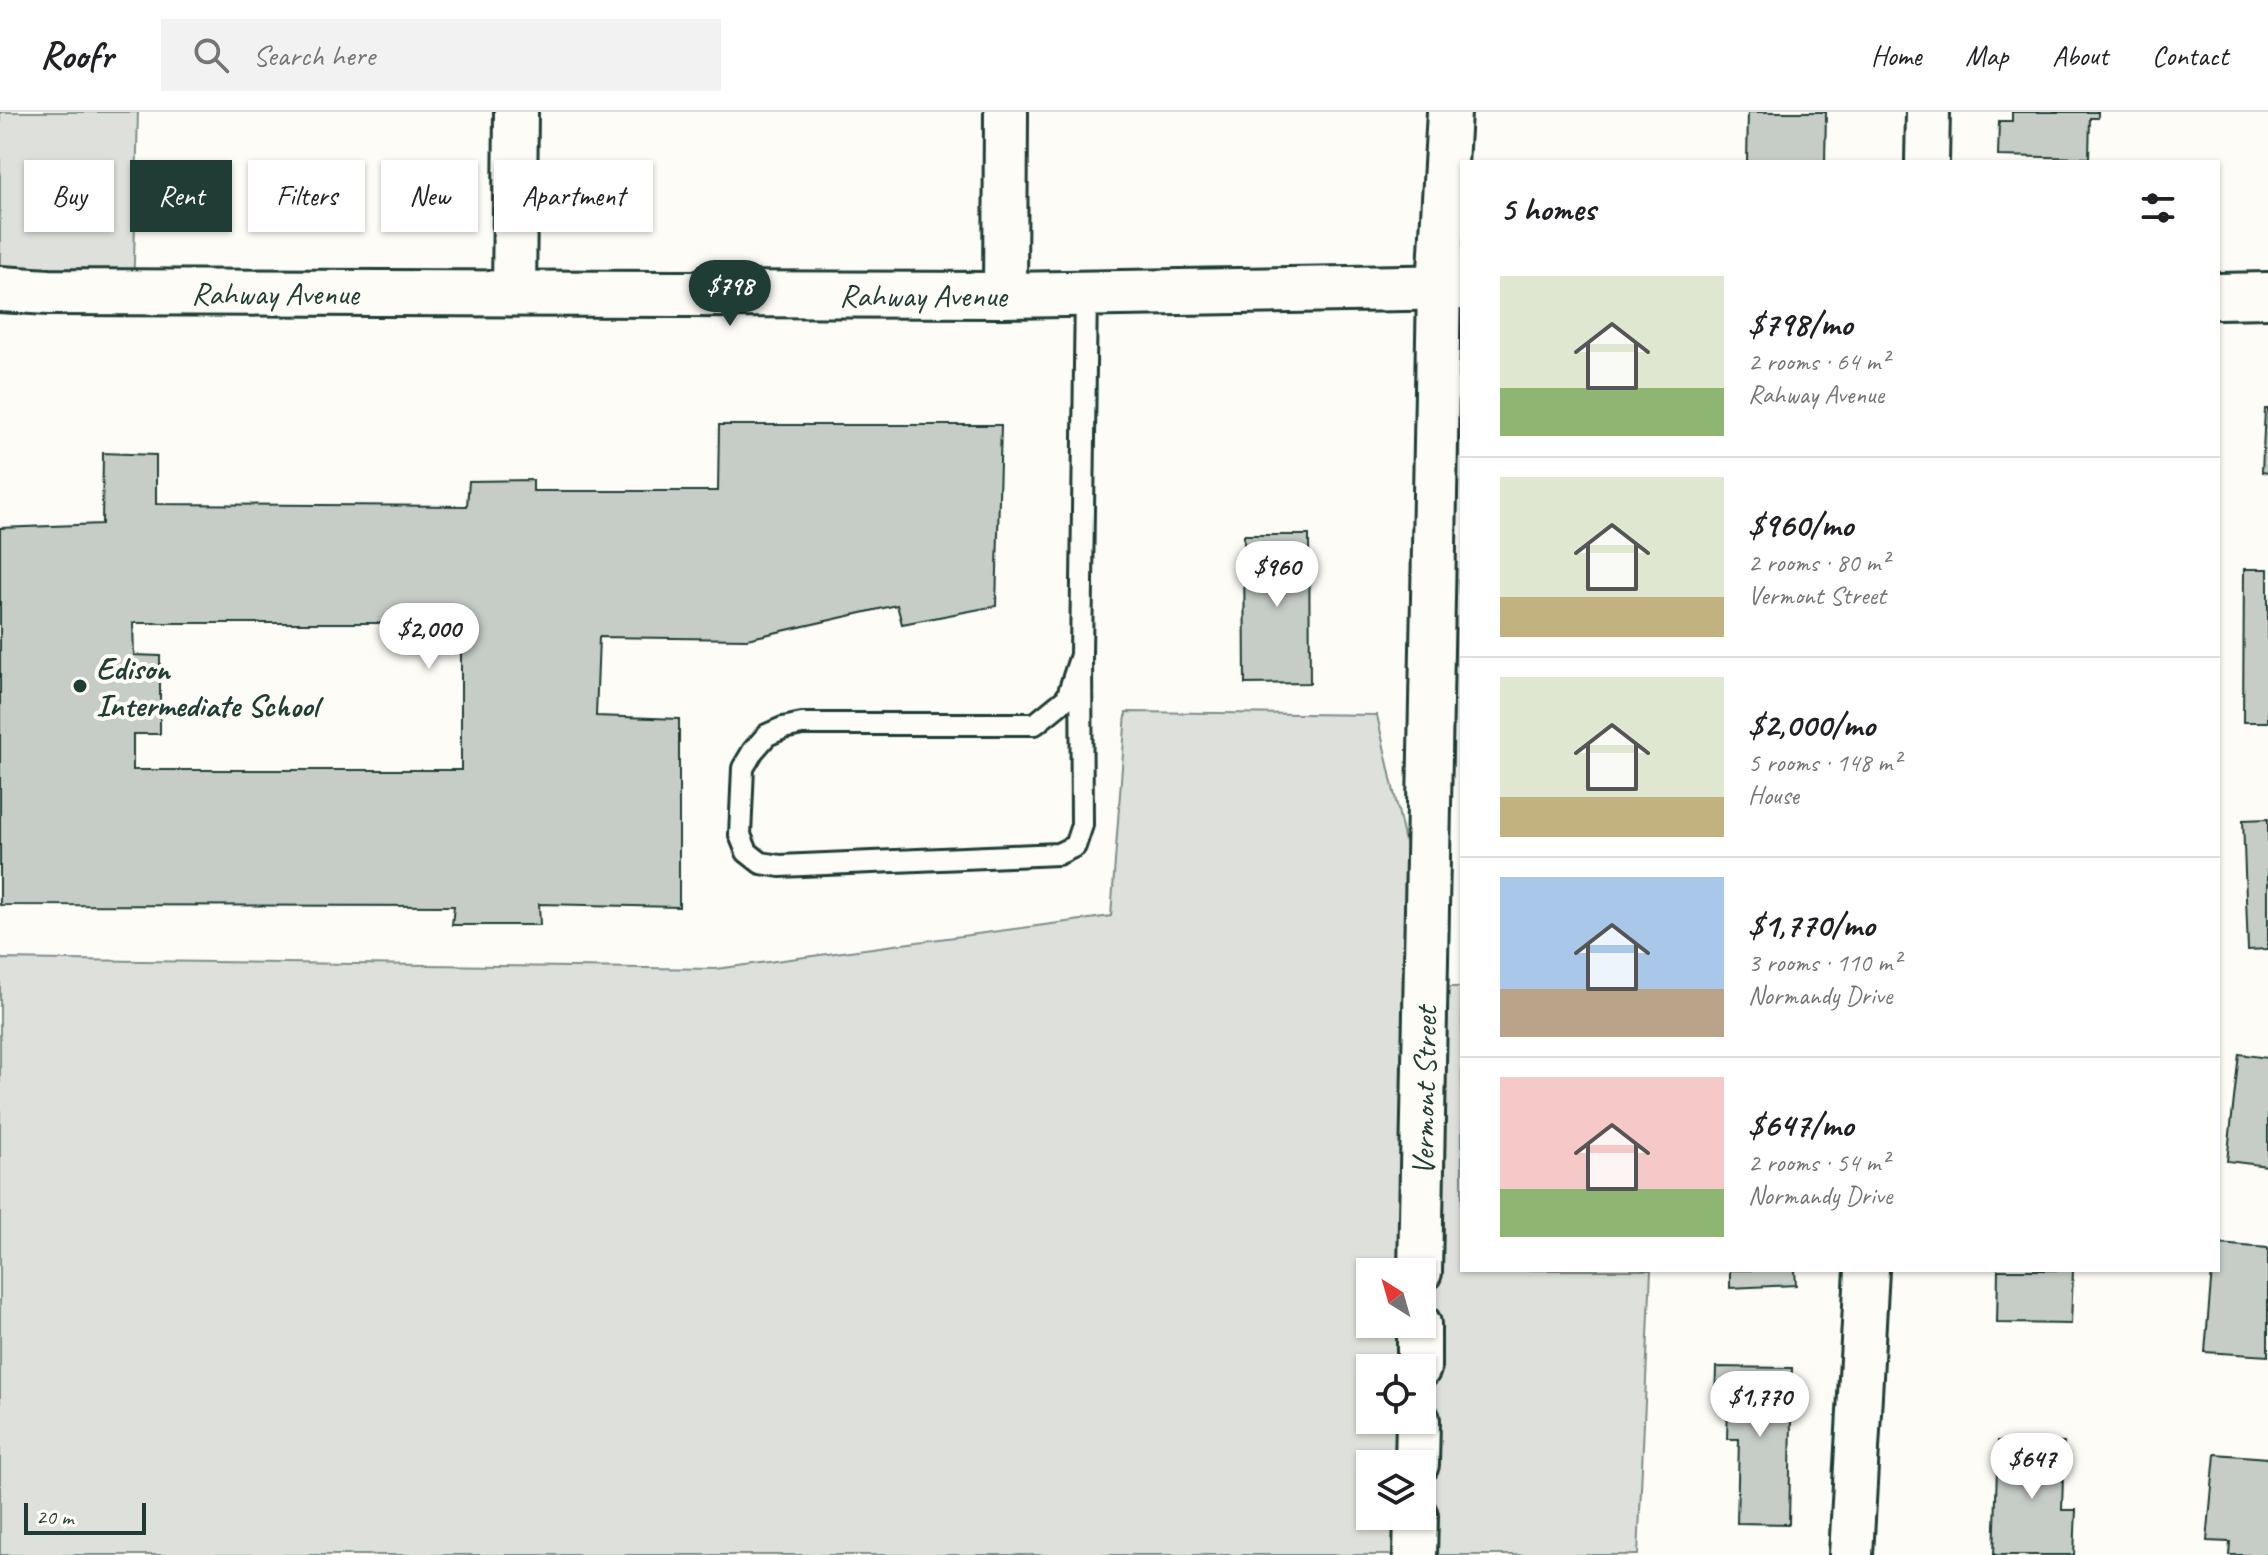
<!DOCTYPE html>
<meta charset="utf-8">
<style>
:root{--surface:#fff;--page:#f2f2f2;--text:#202124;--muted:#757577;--line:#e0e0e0;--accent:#1f3d34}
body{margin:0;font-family:Caveat,sans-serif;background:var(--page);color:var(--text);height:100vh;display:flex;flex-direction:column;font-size:30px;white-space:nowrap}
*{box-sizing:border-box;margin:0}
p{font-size:26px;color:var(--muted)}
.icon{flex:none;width:44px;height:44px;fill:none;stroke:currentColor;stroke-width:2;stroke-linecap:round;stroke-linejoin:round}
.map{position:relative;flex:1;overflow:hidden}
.panel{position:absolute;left:1460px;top:48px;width:760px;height:1112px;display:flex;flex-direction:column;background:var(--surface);border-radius:0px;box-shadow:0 2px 6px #0004}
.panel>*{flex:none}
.top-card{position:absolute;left:24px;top:48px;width:760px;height:72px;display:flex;gap:16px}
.needle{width:52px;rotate:323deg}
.controls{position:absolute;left:1356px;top:1146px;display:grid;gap:16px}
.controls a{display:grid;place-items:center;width:80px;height:80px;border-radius:0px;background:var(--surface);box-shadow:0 2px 6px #0004;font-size:40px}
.scale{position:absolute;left:24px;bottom:20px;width:122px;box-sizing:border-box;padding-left:8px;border:4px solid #1f3d34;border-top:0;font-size:22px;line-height:28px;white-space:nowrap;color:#1f3d34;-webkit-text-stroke:6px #fdfcf7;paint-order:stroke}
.price{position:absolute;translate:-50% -68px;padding:0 18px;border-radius:28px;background:#fff;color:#222;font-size:26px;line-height:52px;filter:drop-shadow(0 2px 4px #0008)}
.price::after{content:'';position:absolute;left:50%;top:48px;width:24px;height:18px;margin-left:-12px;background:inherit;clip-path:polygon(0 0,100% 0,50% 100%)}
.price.selected{background:var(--accent);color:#fff}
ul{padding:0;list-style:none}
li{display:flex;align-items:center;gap:24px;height:200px;padding:0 40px}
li+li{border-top:2px solid var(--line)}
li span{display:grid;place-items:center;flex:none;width:224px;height:160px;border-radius:0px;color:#555}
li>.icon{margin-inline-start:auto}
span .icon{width:96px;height:96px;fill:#fffc;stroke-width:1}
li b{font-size:34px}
h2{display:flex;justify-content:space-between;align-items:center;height:96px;padding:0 40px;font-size:34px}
.tag{padding:0 28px;border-radius:0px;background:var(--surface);box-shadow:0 2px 6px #0004;font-size:28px;line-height:72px}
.tag.selected{background:var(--accent);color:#fff}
header{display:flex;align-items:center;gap:48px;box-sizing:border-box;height:112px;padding:0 40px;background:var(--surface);border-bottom:2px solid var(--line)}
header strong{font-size:38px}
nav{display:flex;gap:44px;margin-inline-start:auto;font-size:28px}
.search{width:560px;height:72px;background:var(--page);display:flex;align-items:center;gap:20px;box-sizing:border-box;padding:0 28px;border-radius:0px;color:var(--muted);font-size:30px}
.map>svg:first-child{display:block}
</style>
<header>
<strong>Roofr</strong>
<div class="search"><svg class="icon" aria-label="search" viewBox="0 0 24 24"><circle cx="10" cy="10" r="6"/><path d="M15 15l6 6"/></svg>Search here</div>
<nav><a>Home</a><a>Map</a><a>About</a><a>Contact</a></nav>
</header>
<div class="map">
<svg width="2268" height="1443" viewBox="0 0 2268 1443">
<rect width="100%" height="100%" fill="#fdfcf7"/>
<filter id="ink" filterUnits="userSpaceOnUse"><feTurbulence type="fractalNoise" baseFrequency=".0125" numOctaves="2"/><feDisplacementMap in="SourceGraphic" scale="16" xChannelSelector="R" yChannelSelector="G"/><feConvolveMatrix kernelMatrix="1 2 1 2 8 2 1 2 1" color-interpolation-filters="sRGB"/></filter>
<g filter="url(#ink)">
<path fill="#dde0db" stroke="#7e8e88" stroke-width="2" fill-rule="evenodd" d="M0,0H138L133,185L0,189Z
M1126,600L1377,603L1437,875H1462V1158H1651L1638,1443H0V847L716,857L1111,804ZM1370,1160H1422V1212H1370ZM1370,1256H1422V1308H1370ZM1370,1352H1422V1404H1370Z"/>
<path fill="#c6cdc7" stroke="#1f3d34" stroke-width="2" fill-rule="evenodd" d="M1748,0H1826L1825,50H1747Z
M2012,0H2098V6H2090L2089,46L1998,44L1999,9H2012Z
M2265,297H2268V361L2262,360Z
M719,313H1001L996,494L902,512L897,493L747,527L599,525L596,604L679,607V795L539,792L540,813H452L454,794L0,793V416L102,412L103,341L156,343V392L467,394L469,369L533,368V379H718ZM133,511H461V658H133V622H160V544L134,543Z
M1244,423H1309L1310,571L1245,572Z
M2244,457H2268V610H2243Z
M2268,707V837L2248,838L2243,708Z
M2239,942L2268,946V1054L2227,1049Z
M2218,1132L2268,1136V1244L2205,1240L2212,1158H2218Z
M1730,1158H1795L1796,1173L1730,1176Z
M1998,1158H2073L2071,1212L1997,1211Z
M1716,1255L1792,1256L1789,1412L1737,1411L1739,1327H1727L1728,1292H1715Z
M1998,1329L2064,1331L2062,1398H2076L2074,1443H1994Z
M2215,1342L2268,1346V1443H2229L2230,1430L2207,1429Z"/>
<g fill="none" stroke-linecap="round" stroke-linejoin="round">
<defs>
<path id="lane" d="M1081,543L1082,713L1075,734L1058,742L780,754L761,751L747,740L740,723L743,656L753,639L767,623L783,616L802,612H1035L1067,586L1081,543L1086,181"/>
<path id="street" d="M1927,50L1928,0
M514,182L516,0
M1005,183L1006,0
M1420,1160L1439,175L1449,0
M1419,1256V1212
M1417,1352L1418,1308
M1415,1443L1416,1404
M1851,1443L1867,1158"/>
<path id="secondary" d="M0,177L49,180L1005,183L1462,175
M2218,184L2268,183"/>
</defs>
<use href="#lane" stroke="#1f3d34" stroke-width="26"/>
<use href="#street" stroke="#1f3d34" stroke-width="48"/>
<use href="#secondary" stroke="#1f3d34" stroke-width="50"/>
<use href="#lane" stroke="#fdfcf7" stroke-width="20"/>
<use href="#street" stroke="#fdfcf7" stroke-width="42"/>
<use href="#secondary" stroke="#fdfcf7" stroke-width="44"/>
</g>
</g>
<circle fill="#1f3d34" stroke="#fdfcf7" stroke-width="3" cx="80" cy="574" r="8"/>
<g text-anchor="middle" stroke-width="8" stroke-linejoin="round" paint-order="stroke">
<g font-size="32" fill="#1f3d34" stroke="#fdfcf7">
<text x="275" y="192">Rahway Avenue</text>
<text x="923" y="194">Rahway Avenue</text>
<text transform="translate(1424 979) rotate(-89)" y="11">Vermont Street</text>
</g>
<g font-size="32" font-weight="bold" fill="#1f3d34" stroke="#fdfcf7" text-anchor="start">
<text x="96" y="567">Edison<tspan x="96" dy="37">Intermediate School</tspan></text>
</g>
</g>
</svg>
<div class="controls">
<a><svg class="needle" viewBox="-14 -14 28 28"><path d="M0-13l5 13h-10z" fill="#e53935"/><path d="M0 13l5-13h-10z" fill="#757577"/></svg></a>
<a><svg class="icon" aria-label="locate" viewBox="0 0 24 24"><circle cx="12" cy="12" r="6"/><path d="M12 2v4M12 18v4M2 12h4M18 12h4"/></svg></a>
<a><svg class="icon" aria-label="layers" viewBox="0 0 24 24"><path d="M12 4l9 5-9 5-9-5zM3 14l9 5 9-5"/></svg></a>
</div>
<div class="scale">20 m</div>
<b class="price selected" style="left:730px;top:216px">$798</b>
<b class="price" style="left:1277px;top:497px">$960</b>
<b class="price" style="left:429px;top:559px">$2,000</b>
<b class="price" style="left:1760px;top:1327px">$1,770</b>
<b class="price" style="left:2032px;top:1389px">$647</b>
<div class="top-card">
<a class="tag">Buy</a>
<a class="tag selected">Rent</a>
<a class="tag">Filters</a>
<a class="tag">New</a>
<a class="tag">Apartment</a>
</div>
<section class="panel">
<h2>5 homes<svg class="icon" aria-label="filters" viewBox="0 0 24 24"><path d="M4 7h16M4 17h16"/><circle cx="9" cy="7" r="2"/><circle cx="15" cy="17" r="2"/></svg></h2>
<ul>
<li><span style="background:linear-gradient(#dfe7d0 70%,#8fb573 0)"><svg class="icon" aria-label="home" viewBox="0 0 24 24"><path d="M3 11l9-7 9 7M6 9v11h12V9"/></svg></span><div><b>$798/mo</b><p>2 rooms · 64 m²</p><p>Rahway Avenue</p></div></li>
<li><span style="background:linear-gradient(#dfe7d0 75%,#c2b280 0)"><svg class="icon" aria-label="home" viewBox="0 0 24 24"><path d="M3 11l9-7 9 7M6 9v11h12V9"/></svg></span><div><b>$960/mo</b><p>2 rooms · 80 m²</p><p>Vermont Street</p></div></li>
<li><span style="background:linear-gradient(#dfe7d0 75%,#c2b280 0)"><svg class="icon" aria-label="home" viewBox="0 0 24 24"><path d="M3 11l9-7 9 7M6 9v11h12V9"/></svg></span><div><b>$2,000/mo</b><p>5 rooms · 148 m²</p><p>House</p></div></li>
<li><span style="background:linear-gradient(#a9c7e8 70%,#b9a48a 0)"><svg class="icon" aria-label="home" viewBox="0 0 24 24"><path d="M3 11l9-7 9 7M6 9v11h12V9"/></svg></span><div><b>$1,770/mo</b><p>3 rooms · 110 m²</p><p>Normandy Drive</p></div></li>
<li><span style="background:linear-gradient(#f6c9c9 70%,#8fb573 0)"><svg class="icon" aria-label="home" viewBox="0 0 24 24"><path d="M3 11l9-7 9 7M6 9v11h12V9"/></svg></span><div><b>$647/mo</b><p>2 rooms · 54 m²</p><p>Normandy Drive</p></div></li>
</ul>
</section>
</div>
